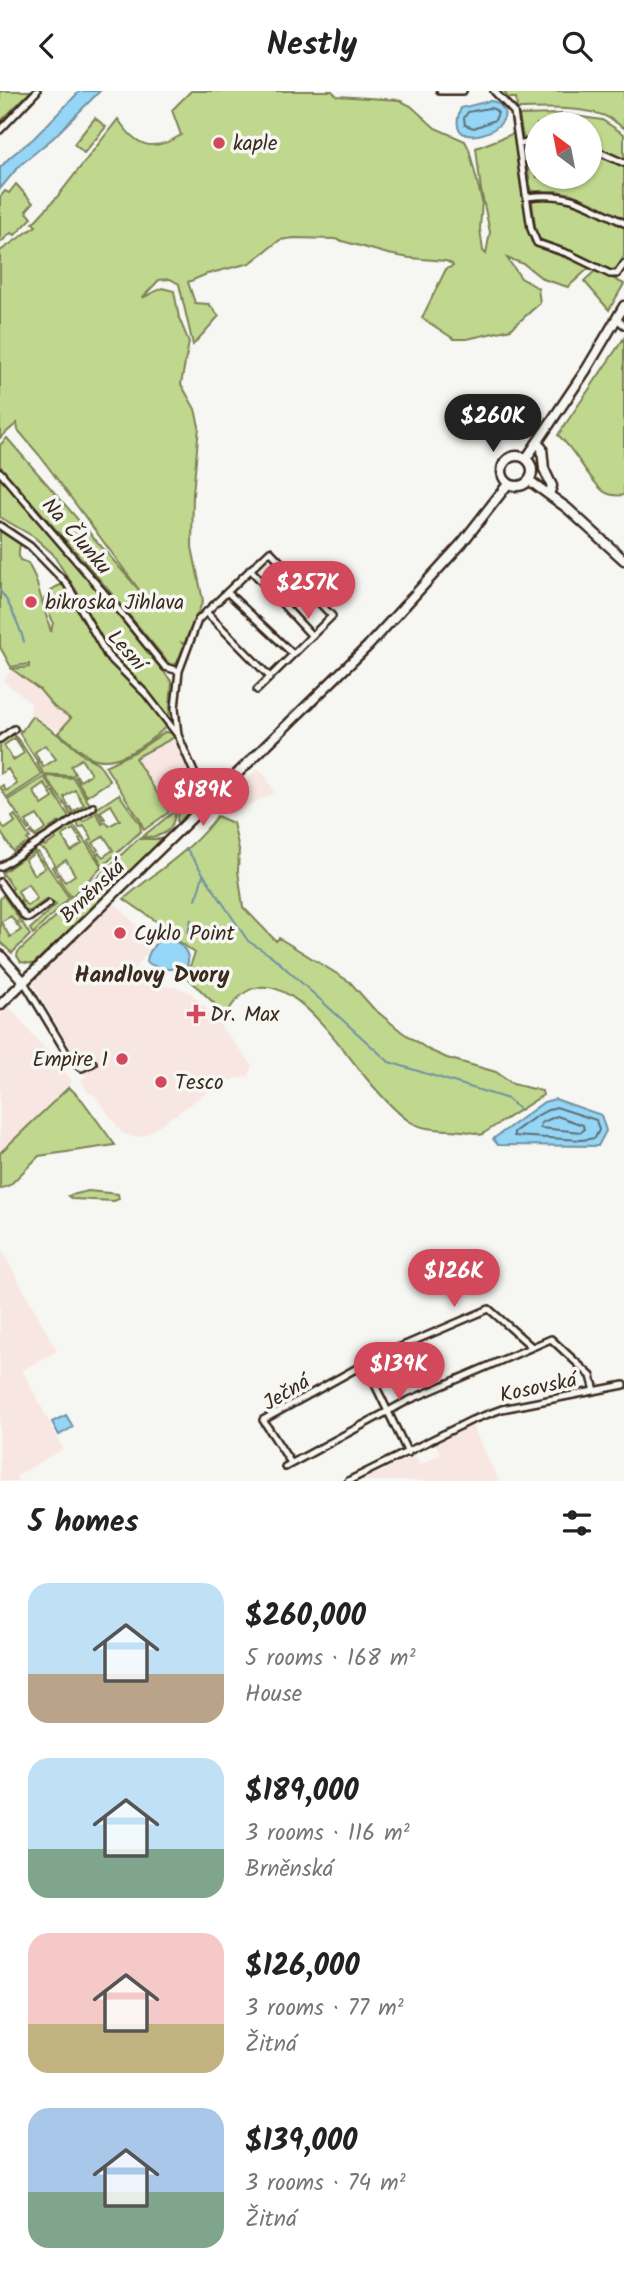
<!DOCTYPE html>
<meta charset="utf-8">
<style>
:root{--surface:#fff;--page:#f6f6f6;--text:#222;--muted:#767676;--accent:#d1495b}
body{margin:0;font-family:Kalam,sans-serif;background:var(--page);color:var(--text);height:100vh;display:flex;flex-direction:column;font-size:26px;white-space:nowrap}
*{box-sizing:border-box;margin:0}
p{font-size:23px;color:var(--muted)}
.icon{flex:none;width:38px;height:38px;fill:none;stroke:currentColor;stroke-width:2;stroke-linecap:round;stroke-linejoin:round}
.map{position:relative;height:1390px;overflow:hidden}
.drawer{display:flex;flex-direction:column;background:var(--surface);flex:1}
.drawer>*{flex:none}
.needle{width:46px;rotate:328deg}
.buttons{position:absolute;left:525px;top:21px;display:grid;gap:14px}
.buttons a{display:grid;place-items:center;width:77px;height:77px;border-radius:50%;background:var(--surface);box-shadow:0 2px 5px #0004;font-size:35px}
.price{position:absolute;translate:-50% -60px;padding:0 16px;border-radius:24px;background:var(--accent);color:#fff;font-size:23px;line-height:46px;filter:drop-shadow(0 2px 4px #0008)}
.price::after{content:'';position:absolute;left:50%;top:42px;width:21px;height:16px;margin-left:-10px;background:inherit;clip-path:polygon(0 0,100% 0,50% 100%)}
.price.on{background:#222;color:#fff}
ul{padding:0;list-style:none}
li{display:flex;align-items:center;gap:21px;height:175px;padding:0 28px}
li span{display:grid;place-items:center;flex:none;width:196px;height:140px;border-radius:21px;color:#555}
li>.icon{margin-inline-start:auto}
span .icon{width:84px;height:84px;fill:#fffc;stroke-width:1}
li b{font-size:30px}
h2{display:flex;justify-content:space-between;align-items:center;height:84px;padding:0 28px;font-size:30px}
header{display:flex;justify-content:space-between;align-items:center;height:91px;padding:0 28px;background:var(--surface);font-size:32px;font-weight:700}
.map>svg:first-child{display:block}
</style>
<header><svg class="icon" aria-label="back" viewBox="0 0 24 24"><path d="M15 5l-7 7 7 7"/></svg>Nestly<svg class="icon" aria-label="search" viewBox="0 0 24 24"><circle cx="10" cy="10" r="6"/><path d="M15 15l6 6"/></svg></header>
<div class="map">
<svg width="624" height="1390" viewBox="0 0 624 1390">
<rect width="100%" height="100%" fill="#f6f6f2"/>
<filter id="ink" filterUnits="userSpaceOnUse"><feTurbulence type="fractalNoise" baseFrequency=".0143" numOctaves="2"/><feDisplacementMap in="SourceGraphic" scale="14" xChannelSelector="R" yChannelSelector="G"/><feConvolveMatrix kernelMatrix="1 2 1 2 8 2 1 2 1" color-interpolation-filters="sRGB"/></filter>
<g filter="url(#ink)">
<path fill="#f8e6e2" d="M12,578L40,599L62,622L71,627L61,642L30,622L31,612L3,590Z
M172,648L178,651L199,702L169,721L135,667Z
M257,678L266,685L274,702L237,720L225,713Z
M114,811L154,852L135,878L155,894L175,896L189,901L204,915L252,974L249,985L222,991L144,1045L133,1046L122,1042L95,1004L88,1002L81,989L86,985L33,892Z
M9,916L72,990L0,1062V924Z
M0,1156L57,1260L22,1279L63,1358L16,1385L18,1390H0Z
M472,1335L499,1390H362L415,1364L420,1374L441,1363L436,1353Z"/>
<path fill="#bfd88e" stroke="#7d8156" stroke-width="2" fill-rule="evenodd" d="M0,0H31L0,31Z
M191,0H332L337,5L399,9L411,15L435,37L465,50L469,58L482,110L480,138L483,160L486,163L490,141L481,99L476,57L515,42L531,150C541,160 575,169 590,176L568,196L543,188L524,173L507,167L521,187L538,197L540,212L511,238L467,248H454L422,227L446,178L453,175L452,173L446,170L410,167L388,163L335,148L294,147L280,149L250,172L207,183L188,191L195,212L209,213L219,225L193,254L179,193L170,188L159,189L142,207L162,197L174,200L179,227L189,251L181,293L195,318L199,335L193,403L192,456L203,510L184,553L182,552L184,555L177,572L171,575L96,484L0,375V354L7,347L140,500L40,365L18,339L17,332L0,347V160L36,135L33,132L57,106L118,28C135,54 151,63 181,44L172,19Z
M504,0H624V37C618,33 612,28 605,25C582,15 542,18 517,18L516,7H508Z
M561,23L602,29L624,43V69L590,53V33H537V47L527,48L523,46L519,24Z
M95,27L106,36L84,62L74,53Z
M537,54V86H590V60L624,76V128L572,103L556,100H531L525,58Z
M16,93L33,112L26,120L32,127L15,144L11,142L0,152V106L5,100L9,102Z
M548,106L572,110L624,136V165L618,177L611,179L571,160L539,148L536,143L532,111L536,108Z
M596,179L624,193L609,219L584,190Z
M624,247V404C616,405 608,405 602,399C585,383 576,360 558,344Z
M0,387L95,495L172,591L169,626L167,627L160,623L166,636C148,652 115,678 90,666C79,660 70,649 58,642L71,627L54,616L40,599L12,578L29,576V573L11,576L0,556V430C9,436 18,440 20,451C20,459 17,462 20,469L28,472L35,486L51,541L53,531L44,509C49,499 54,496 64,493L81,507L52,462L34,446L0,426ZM86,519L108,558L131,584C108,568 90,548 86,519Z
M32,625L68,651L84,665L98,672L110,690L87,705L75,686L77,685L80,690L91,683L81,668L71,675L75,683L72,685L44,683L37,672L41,671L43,676L56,668L45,654L35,661L39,669L37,670L20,643V639L22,640Z
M165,641L171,642L175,646L135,667L169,721L144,739L140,729L105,675L137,660Z
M13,643L22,653L20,655L15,647L4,654L13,669L24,662L21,656L23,655L42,684L7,707L0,696L3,694L6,700L17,693L8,678L0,683V651Z
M45,685L73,687L91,715L77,724L70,723L67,717L70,716L73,721L84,714L75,699L64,706L68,714L66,715Z
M44,686L52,697L49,700L44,692L33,700L42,714L53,707L50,702L53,700L68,724V729L62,734L59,731L50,737L51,740L37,747L30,742L32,740L35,745L46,738L37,724L26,730L30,738L28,739L8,709Z
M203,702L204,710L177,732L178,718Z
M119,703L140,733L141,740L103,775L96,763L99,762L103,766L113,759L104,745L93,752L98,759L95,761L88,751L92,748L84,735L79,737L77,731L80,728L83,731L93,724L92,721L94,719L102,733L106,731L109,735L120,729L111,714L100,721L105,728L103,730L96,718Z
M176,719C173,741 163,747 142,746Z
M15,724L30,747L27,748L29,753L27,756L24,753L13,760L0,740V731L5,738L15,731L12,726Z
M217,725L233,732L239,758L238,780L243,816L276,850L279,847L350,891L373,917L402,941L429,959L447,967L496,981L513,993L542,1000L543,1004L481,1044C459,1035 430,1044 409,1030C394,1020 379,1002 367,988C337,953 270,845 226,924L183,882L190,875L195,862L162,838L163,835L124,808C155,781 193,759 217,725Z
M70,734L75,736L81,744L78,745L73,738L62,745L71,760L82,753L79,748L82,746L102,776L71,806L59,788L61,786L65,791L75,784L66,769L55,776L60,784L57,785L52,776L55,774L46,760L40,757L43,753L45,755L56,748L54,744Z
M138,748H161L154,759L126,787L33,873L21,871L17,865L18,861Z
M33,760L38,761L43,768L40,770L35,762L25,769L34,784L45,777L41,771L44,770L69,807L33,843L30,838L56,814L47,808L30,820H23L18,813L23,810L27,815L37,808L28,793L18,800L22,808L17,811L10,800L13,797L4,784L2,785V782Z
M3,804L20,829L16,832L11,825L1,831L10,846L21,839L17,834L22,831L30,844L12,862L0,851V808Z
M69,996L82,1009L115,1054L39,1065L10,1094L0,1098V1062Z
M88,1100L118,1103L119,1108L114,1110L72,1108L68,1105Z"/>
<path fill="#95d6f6" stroke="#7191a0" stroke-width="2" d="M80,0H100L53,47L19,75L0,98V77L10,66L33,48Z
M489,10C496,10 500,12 503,18C516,40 441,65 461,17Z
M165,845C178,849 192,861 187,875C175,880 158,879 147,871C147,862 157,848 165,845Z
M555,1008L601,1024L606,1040L598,1055L498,1054L493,1048L544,1011Z
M66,1324L73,1336L59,1344L52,1331Z"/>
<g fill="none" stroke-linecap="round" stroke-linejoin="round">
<path stroke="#5f6f74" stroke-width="2" d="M489,17L494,18L498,22L495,29L474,37L465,34L464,27L468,21Z
M556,1016L596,1029L599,1039L595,1047L582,1049L514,1045V1041C528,1031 540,1021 556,1016Z
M557,1025L583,1034L584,1039L581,1041L540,1037L541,1032Z"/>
<path stroke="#7191a0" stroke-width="2" d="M0,500C8,508 21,539 24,551
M186,757L248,850L273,866L389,971L508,1008L520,1019
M196,809L203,784
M188,842L191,828"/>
<defs>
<path id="street" d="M440,0H463
M494,0L514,21L531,138L537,152L569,163L610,183H617L624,173
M0,39L37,0
M519,53L537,51
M590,57L624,72
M527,106C570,100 587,114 624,132
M617,228L624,234
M0,381L122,523L165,576L179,580
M0,435L30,455L67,493L107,564L146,603L177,643
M250,478L312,545
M227,501L293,563
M206,521L270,586
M0,648L14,638
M211,709L199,693L178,644L175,617L179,580L198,529L270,460L332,525L257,599
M0,776L93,716
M0,791L25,826L29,827L49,813
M24,891L72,971L82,977L93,972
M365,1273L408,1362
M291,1372L263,1329L379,1265L489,1218L532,1256
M285,1376L407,1310L551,1248L591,1285L595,1300
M348,1390L472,1329L502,1318L624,1294"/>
<path id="secondary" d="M537,352L542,357L544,378L552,395L549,403
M502 380a15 15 0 1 1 30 0a15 15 0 1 1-30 0Z
M526,368L586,279L624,215
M530,390L567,417L624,469
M0,864L24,891
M0,914L368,555L462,452L508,393"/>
</defs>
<use href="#street" stroke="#3b2a1e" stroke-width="10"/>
<use href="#secondary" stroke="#3b2a1e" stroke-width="13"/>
<use href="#street" stroke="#f6f6f2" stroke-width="5"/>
<use href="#secondary" stroke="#f6f6f2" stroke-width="8"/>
</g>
</g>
<g fill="#d1495b" stroke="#f6f6f2" stroke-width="2.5">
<circle cx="219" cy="52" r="7"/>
<circle cx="31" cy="511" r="7"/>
<circle cx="120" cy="842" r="7"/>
<path d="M192.5 912.5h7v7h7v7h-7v7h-7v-7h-7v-7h7z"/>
<circle cx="122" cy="968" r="7"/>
<circle cx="161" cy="991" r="7"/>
</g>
<g text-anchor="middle" stroke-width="7" stroke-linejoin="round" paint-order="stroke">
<g font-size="21" fill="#3b2a1e" stroke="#f6f6f2" text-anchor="start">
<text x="233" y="59">kaple</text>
<text x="45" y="518">bikroska Jihlava</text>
<text x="134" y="849">Cyklo Point</text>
<text x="210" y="930">Dr. Max</text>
<text x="108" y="975" text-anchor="end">Empire 1</text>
<text x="175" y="998">Tesco</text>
</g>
<g font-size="21" fill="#3b2a1e" stroke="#f6f6f2">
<text transform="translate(77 445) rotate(49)" y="7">Na Člunku</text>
<text transform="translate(127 559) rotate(48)" y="7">Lesní</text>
<text transform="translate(92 800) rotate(-44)" y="7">Brněnská</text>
<text transform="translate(538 1296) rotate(-12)" y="7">Kosovská</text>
<text transform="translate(286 1301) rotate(-31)" y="7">Ječná</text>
</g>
<g font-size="23" font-weight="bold" fill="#3b2a1e" stroke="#f6f6f2">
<text x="152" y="891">Handlovy Dvory</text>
</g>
</g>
</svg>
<div class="buttons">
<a><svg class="needle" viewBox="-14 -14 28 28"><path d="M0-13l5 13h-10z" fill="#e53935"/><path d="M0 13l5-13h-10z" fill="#767676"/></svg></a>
</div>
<b class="price on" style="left:493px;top:363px">$260K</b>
<b class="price" style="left:308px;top:530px">$257K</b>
<b class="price" style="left:203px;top:737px">$189K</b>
<b class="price" style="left:454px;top:1218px">$126K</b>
<b class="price" style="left:399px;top:1311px">$139K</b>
</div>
<section class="drawer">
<h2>5 homes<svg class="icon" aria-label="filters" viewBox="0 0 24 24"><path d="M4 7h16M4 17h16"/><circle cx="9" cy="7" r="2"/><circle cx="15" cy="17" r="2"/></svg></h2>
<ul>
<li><span style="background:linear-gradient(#bfe0f5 65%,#b9a48a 0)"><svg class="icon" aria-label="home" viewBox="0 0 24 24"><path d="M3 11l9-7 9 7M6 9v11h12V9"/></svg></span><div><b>$260,000</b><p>5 rooms · 168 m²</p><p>House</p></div></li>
<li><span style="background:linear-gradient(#bfe0f5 65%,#7fa58c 0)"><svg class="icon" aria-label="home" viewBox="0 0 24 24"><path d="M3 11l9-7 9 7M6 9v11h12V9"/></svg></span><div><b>$189,000</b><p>3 rooms · 116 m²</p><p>Brněnská</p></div></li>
<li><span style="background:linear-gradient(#f6c9c9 65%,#c2b280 0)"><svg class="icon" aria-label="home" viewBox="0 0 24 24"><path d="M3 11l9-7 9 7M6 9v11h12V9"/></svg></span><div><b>$126,000</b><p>3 rooms · 77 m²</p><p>Žitná</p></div></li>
<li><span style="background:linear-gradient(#a9c7e8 60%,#7fa58c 0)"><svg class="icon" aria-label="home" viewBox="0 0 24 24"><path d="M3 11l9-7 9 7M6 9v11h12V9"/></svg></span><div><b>$139,000</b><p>3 rooms · 74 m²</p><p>Žitná</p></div></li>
</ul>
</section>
